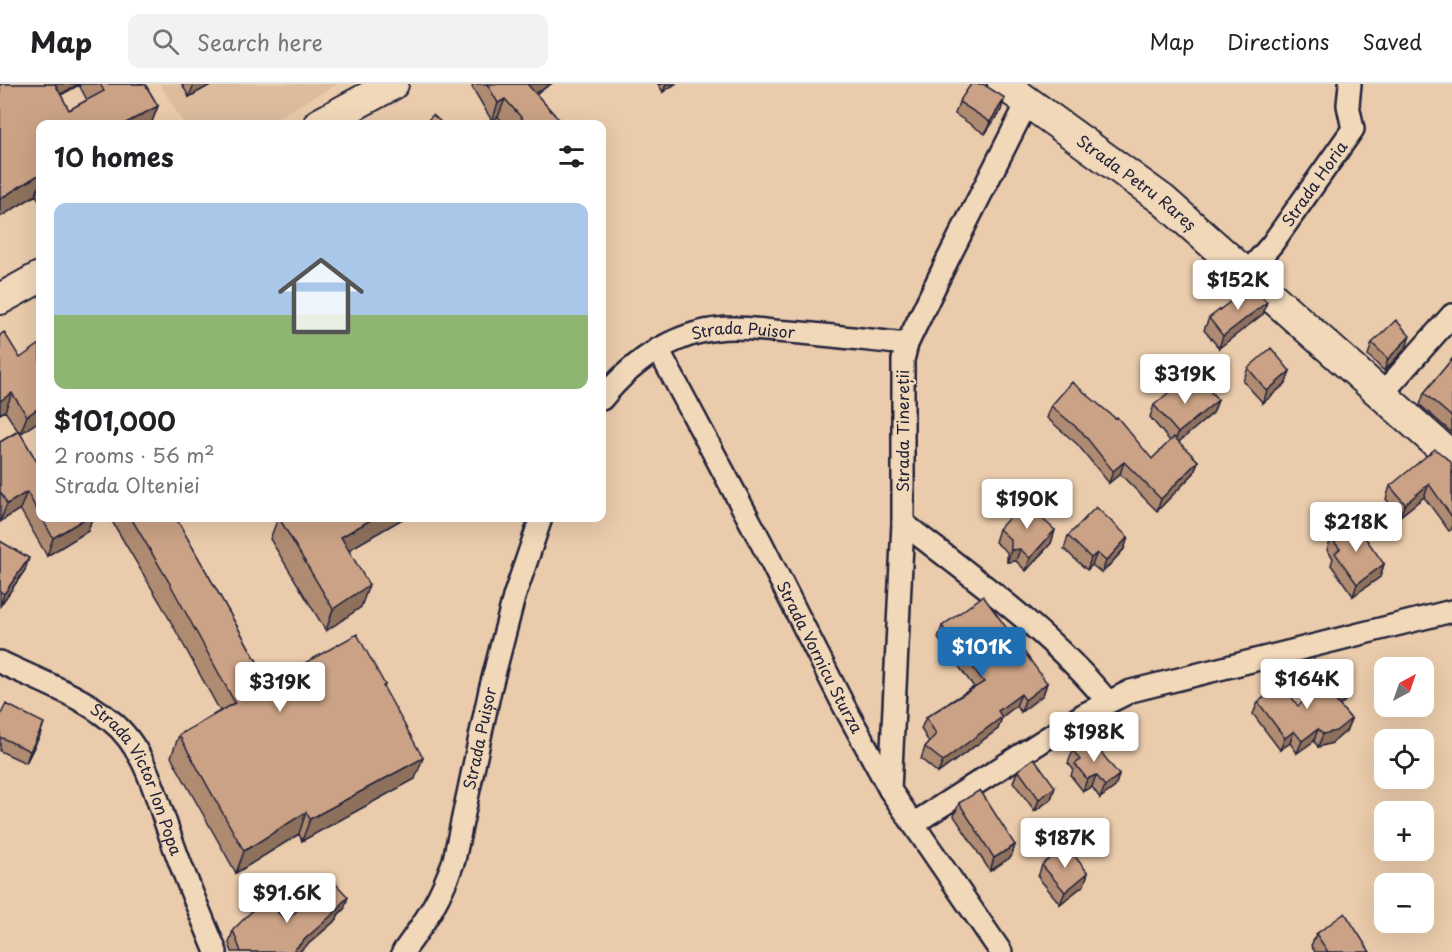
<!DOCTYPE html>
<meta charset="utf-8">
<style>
:root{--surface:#fff;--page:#f2f2f2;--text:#202124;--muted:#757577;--line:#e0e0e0;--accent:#1f6fb2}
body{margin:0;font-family:"Playpen Sans",sans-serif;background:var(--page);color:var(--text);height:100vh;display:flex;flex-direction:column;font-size:22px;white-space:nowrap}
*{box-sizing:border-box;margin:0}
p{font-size:20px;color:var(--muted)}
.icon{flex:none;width:33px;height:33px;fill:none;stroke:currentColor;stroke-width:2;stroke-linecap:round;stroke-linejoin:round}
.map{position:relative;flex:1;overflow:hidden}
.side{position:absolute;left:36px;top:36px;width:570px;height:402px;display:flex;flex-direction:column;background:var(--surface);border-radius:12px;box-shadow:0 6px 24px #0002}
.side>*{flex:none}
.needle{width:39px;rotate:40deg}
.controls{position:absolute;left:1374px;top:573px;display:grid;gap:12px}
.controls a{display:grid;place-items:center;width:60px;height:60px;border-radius:12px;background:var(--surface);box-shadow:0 6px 24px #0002;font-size:30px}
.price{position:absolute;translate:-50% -51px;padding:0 14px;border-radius:6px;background:#fff;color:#222;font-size:20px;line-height:39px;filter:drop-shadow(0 2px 3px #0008)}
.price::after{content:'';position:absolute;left:50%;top:36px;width:18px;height:14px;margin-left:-9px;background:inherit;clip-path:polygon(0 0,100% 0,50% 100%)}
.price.current{background:var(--accent);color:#fff}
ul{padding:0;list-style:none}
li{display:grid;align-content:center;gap:12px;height:318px;padding:0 18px}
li+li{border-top:2px solid var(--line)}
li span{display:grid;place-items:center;height:186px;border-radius:12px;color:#555}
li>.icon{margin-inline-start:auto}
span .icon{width:108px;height:108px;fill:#fffc;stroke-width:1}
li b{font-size:26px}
h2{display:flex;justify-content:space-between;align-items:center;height:72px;padding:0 18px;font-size:26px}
header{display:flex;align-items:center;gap:36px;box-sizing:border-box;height:84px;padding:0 30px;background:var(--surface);border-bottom:2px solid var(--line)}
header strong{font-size:28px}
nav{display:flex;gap:33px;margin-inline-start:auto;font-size:21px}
.search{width:420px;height:54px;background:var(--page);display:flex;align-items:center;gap:15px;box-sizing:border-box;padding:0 21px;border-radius:12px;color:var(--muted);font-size:22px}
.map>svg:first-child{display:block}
</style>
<header>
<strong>Map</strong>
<div class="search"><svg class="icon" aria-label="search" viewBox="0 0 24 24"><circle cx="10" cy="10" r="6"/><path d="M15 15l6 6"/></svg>Search here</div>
<nav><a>Map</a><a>Directions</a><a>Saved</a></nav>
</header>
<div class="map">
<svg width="1452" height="868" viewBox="0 0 1452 868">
<rect width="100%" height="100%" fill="#eacbab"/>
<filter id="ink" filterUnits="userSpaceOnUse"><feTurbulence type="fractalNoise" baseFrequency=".0167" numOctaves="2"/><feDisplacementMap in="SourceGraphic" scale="12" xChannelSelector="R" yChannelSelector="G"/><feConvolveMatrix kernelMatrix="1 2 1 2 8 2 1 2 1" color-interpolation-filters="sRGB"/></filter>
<g filter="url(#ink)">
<path fill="#ddbc9e" d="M160,0H337L266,40H184Z"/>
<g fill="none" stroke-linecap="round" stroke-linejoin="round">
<defs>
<g id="street">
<path id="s1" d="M1247,189L1272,160L1353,45L1348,21L1350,0"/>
<path id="s2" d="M658,265L761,458L844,622L890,706L1001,868"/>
<path d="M1382,310L1452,231"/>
<path id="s3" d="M602,315C634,275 680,244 734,244C752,244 770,247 789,248C828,251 868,256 907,260"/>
<path d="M903,439C975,495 1049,547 1108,618"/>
<path id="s4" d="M0,578C35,595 80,611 110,636C147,665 156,715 172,757C185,794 201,831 216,868"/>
<path d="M890,706L903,439V276L907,260L947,177L1028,17"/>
<path d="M913,740L1083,631L1131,607L1452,527"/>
<path id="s5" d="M403,868C426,837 441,813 454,776L490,606L514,513L541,434"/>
</g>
<g id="secondary">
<path id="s6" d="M1003,0L1163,116L1452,373"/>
<path d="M319,40L393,0"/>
<path d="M0,215L40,193"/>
</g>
</defs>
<use href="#street" stroke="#22223b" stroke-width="26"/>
<use href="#secondary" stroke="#22223b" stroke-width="34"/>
<use href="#street" stroke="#f1d8b9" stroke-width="21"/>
<use href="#secondary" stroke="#f1d8b9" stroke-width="30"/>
</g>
<path fill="#af8b72" stroke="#22223b" stroke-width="1.5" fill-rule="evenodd" d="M0,0H145L158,22L151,40H40V118L36,111L0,133ZM79,1L87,16L69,26L61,11Z
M182,0H212L189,13Z
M473,0H551L536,10L563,40H505L498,33L492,37L472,3Z
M658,0H675L663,8Z
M959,18L1001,26L985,50L955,30Z
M1263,230L1219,264L1204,246L1209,234Z
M0,251L40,336L20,350L40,383V434H92L88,447L47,472L20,425L0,437V358L18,347L5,327L0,330Z
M1372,259L1406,264L1384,287L1368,271Z
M1452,275V346L1451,348L1420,321L1424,309Z
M1248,284L1286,299L1263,319L1243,297Z
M1188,302L1197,304L1218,316L1213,329L1178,358L1198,377L1194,389L1157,427L1120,390L1109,399L1077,360L1047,334L1051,322L1152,375L1170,357L1150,333L1154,321Z
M1452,384V445L1449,447L1424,413L1400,432L1386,415L1390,402Z
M110,434H176L269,599L385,601L384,604L415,695L302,757L299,750L236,789L171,673L179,651L220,627L161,520Z
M278,434H404L348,466L361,523L326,547L270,455Z
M999,445L1055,446L1051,459L1026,487L1016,477L1007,478V468L995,458Z
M1068,452L1128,453L1124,465L1102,489L1092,481L1087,486L1064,465Z
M1331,454L1384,480L1380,493L1353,512L1331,481L1333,474L1327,466Z
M0,457L25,486L0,522Z
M942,542L1047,599L1043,611L1021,628L1016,622L1002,633L998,645L938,689L921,675L925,663L929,658L921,645L926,633L974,603L938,554Z
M1345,617L1339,621L1351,635L1346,647L1332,659L1318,663L1314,657L1297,669L1290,659L1280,666L1253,630L1258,618L1298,622Z
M0,632L40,651L26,679L0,667Z
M1073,666L1119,691L1115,703L1100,714L1092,703L1083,707L1071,692L1073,685L1068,679Z
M1018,686L1055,703L1051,715L1035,727L1013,698Z
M959,719L1015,761L1011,773L990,787L954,732Z
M1042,781L1084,801L1060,820L1038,793Z
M344,825L338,831L337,835L299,868H232L229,859L233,846L264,827L286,837Z
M1316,850L1370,868H1315L1311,862Z"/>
<path fill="#8e715d" stroke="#22223b" stroke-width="1.5" d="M52,0H79L45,19Z
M194,0H212L189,13Z
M529,0H551L522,18Z
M666,0H675L663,8Z
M1005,14L1001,26L985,50L990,38Z
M505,15L498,33L492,37L498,19Z
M158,22L151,40H124Z
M40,90V98L36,111L0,133V115Z
M1267,218L1263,230L1219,264L1223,252Z
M1410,252L1406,264L1384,287L1388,275Z
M1290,287L1286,299L1263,319L1267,307Z
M12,309L5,327L0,330V317Z
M1218,316L1213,329L1174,362L1178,349Z
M40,323V336L20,350L27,332Z
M1198,377L1194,389L1157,427L1161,415Z
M1124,378L1120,390L1109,399L1113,387Z
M1429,400L1424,413L1400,432L1405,420Z
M27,408L20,425L0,438L7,420Z
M86,434H92L88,447L47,472L53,454Z
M374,434H404L333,475L341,453Z
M1055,446L1051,459L1026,487L1030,474Z
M1128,453L1124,465L1102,489L1106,477Z
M1020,465L1016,477L1007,478L1011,466Z
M1097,469L1092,481L1087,486L1091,474Z
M29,474L25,486L0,522L4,510Z
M1384,480L1380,493L1353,512L1357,500Z
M369,501L361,523L326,547L333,525Z
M1047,599L1043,611L1021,628L1025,616Z
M1349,604L1345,617L1331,628L1335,616Z
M1021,610L1016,622L1002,633L998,645L938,689L943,677L998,627Z
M1351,635L1346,647L1332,659L1318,663L1323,650Z
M44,639L40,651L26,679L30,667Z
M1318,645L1314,657L1297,669L1302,657Z
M1294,647L1290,659L1280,666L1285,654Z
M423,674L415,695L302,757L310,735Z
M1096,691L1092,703L1083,707L1087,695Z
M1119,691L1115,703L1100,714L1105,702Z
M1055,703L1051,715L1035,727L1039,715Z
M306,728L299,750L236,789L244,767Z
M1015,761L1011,773L990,787L994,774Z
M1088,789L1084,801L1060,820L1065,808Z
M348,813L344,825L338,831L337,835L299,868H292Z"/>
<path fill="#cba285" stroke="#22223b" stroke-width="1.5" d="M0,0H55L69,26L104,7L100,0H145L158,22L124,40H40V90L0,115Z
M487,0H529L528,1L563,40H527L505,15L498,19Z
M971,0H983L1005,14L990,38L959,18Z
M433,31L443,40H424Z
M1251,202L1267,218L1223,252L1209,234Z
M1396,236L1410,252L1388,275L1372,259Z
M4,248L20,274L40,260V323L27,332L12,309L0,317V251Z
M1271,264L1290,287L1267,307L1248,284Z
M1452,275V333L1424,309Z
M1072,298L1115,334L1117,333L1152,375L1174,353L1198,377L1161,415L1124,378L1113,387L1082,348L1051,322Z
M1181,298L1188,302L1193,300L1197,304L1205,301L1218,316L1178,349L1154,321Z
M19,347L40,383V431L27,408L7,420L0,407V358Z
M1435,365L1449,376L1452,380L1451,382L1452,384V433L1429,400L1405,420L1390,402Z
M1023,418L1055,446L1030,474L1020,465L1011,466V456L999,445Z
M1096,423L1128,453L1106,477L1097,469L1091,474L1068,452Z
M42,434H86L53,454Z
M131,434H176L269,599L357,550L385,601L383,602L423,674L310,735L306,728L244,767L179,651L235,619L169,498Z
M279,434H374L341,453L369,501L333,525Z
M1354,438L1384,480L1357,500L1335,469L1340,465L1331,454Z
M0,457L29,474L4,510L0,507Z
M983,512L1047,599L1025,616L1021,610L998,627L1002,633L943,677L925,663L936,650L926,633L984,598L942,542Z
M1338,591L1349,604L1335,616L1351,635L1336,647L1323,650L1318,645L1302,657L1294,647L1285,654L1258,618L1282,600L1298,622Z
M6,620L44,639L30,667L0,653V632Z
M1089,653L1119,691L1105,702L1096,691L1087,695L1075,680L1080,676L1073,666Z
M1034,674L1055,703L1039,715L1018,686Z
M980,706L1015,761L994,774L959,719Z
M1066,761L1088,789L1065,808L1042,781Z
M335,799L348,813L340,821L341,823L305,855L292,868H241L233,846L258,821L264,827L271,821L286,837L323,802L327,806Z
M1345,829L1370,868H1328L1316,850Z"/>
</g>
<g text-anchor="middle" stroke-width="4.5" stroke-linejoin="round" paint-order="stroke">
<g font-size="16" fill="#22223b" stroke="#f1d8b9">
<text dy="6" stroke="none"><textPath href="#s6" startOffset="166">Strada Petru Rareș</textPath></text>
<text dy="6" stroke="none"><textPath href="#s1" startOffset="112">Strada Horia</textPath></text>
<text dy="6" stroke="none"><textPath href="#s3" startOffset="164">Strada Puișor</textPath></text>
<text transform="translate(903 347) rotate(-90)" y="6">Strada Tinereții</text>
<text dy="6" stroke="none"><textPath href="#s2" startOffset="348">Strada Vornicu Sturza</textPath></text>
<text dy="6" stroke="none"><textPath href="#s5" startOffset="230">Strada Puișor</textPath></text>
<text dy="6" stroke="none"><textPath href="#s4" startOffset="190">Strada Victor Ion Popa</textPath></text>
</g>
</g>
</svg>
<div class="controls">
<a><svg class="needle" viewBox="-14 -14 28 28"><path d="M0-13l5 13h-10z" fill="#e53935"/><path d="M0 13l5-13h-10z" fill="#757577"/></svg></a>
<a><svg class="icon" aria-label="locate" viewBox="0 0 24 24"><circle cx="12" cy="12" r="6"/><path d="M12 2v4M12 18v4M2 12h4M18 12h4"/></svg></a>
<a>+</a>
<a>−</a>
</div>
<b class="price" style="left:1238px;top:227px">$152K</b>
<b class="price" style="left:1185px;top:321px">$319K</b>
<b class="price" style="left:1027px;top:446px">$190K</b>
<b class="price" style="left:1356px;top:469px">$218K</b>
<b class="price current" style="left:982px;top:594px">$101K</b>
<b class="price" style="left:1307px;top:626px">$164K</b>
<b class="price" style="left:280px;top:629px">$319K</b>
<b class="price" style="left:1094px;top:679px">$198K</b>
<b class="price" style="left:1065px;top:785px">$187K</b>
<b class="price" style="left:287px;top:840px">$91.6K</b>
<section class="side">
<h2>10 homes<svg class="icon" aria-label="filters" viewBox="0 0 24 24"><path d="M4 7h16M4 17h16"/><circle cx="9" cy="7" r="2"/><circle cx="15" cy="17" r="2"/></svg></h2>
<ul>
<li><span style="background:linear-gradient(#a9c7e8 60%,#8fb573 0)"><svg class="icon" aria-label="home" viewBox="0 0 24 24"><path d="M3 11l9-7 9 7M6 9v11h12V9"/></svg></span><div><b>$101,000</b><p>2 rooms · 56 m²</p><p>Strada Olteniei</p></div></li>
</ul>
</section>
</div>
